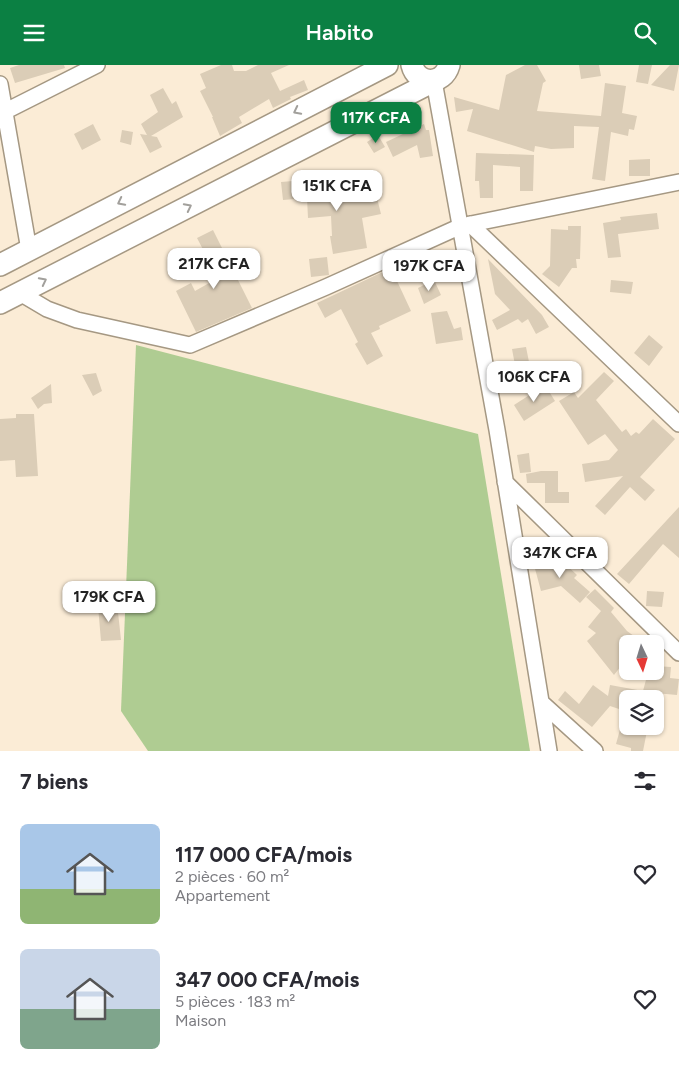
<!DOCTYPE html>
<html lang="fr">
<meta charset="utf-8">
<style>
:root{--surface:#fff;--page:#f2f2f3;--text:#2b2b33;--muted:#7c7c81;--accent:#0b8043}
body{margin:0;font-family:Figtree,sans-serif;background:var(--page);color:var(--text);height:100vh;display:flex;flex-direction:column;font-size:19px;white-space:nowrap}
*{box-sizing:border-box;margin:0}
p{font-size:16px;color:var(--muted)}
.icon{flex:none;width:28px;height:28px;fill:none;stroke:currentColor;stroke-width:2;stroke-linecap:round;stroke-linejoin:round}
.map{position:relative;height:686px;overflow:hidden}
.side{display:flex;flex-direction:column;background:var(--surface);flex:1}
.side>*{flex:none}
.needle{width:32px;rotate:176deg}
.controls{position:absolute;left:619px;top:570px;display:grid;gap:10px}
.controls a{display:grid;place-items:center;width:45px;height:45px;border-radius:8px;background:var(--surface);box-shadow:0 1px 4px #0004;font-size:25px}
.price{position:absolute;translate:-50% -42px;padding:0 11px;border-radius:10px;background:#fff;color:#222;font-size:16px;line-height:32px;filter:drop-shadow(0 1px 2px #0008)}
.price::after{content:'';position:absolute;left:50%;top:30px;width:15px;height:11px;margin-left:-8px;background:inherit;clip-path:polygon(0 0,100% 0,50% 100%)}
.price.selected{background:var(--accent);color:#fff}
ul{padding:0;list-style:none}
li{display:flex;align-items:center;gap:15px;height:125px;padding:0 20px}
li span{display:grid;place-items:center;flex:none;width:140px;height:100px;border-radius:8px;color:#555}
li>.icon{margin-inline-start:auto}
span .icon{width:60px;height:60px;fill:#fffc;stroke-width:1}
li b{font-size:21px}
h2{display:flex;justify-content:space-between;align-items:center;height:60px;padding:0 20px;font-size:21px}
header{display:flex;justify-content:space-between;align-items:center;height:65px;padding:0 20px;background:var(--accent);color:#fff;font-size:22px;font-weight:600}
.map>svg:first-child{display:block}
</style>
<header><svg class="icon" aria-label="menu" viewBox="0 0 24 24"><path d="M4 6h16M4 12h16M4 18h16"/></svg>Habito<svg class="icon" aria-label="search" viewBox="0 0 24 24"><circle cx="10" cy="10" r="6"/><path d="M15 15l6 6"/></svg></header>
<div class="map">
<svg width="679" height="686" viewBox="0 0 679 686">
<rect width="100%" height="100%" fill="#fbecd6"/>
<path fill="#afcc92" d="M136,280L478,369L530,686H148L121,646Z"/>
<path fill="#dbcdb7" d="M19,0H64L65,3L15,18L10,3Z
M221,0H232L234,6H246L258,0H289L271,8L280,26L304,15L308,25L290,32L291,34L273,43L269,34L239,52L242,58L220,71L212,52H213L200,26L206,23L200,9Z
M525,0H537L546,16L543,18L537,46L601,51L605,18L626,21L622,48L637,51L634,65L629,64L628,71L611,67L605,116L592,114L599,62L574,61V83L551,84L535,81L534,87L467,66L473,44L456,47L454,32L499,45L506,10Z
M579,0H599L601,11L581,14Z
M639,0H652L648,19L636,17Z
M670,0H679L674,26L651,20Z
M163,23L172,39L176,36L183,52L151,71L157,72L162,82L150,88L140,69L147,70L141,59L158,47L150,30Z
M93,59L101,75L82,85L74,69Z
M424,59L426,65H429L433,91L420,93L417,80L393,92L386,77Z
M122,65L133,67L131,80L120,77Z
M378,70L385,82L374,88L367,77Z
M476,88L534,90L533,126H520V102L493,100V133H480L479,116H475Z
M650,94V111H629V95Z
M315,112L316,131L353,130L375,125L381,149L362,153L367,183L333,189L330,171H332L331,151L308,153L307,133L283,135L281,117L305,115V113Z
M657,148L659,164L618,169L621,192L608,193L603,158L621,155L620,152Z
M568,161H581L580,194H576L577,203H572L559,222L542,209L550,201L551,164L568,165Z
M213,165L252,243L196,267L176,226L191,218L195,226L218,213L197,173Z
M327,192L329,210L311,212L309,194Z
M488,194L542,250L549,262L536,269L528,254L522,258L518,254L497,265L492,255L510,245L495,229Z
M391,203L411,246L379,261L380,264L371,268L383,291L367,300L355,279L358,277L341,244L325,253L317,238Z
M434,215L441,230L424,239L418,223Z
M611,215L633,217L631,229L610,227Z
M447,246L454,264L461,262L463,275L436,279L431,248Z
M649,270L663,282L649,301L634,288Z
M526,282L529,297L515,300L512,284Z
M604,307L614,316L596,335L622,367L626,364L631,371L636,367L639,369L653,354L675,374L640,412L655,425L645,436L630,422L605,450L595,441L623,411L585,417L582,399L609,395L618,385L605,369L588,380L559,336L574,327L578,333Z
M96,308L102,326L93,331L82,310Z
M51,319L52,338L44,339L38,344L31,333Z
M545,320L555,336L524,356L514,340Z
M16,349H34L38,411L16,412L15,395L0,396V354L16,353Z
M529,388L531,407L520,408L517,390Z
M541,406H558V427H569V438H545V418H527L526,409Z
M679,442V493L663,479L629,519L617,509Z
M559,493L577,510L574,513L590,527L580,538L561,521L541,526L534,500Z
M595,524L614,543L611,547L627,566L645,579H628V592L614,610L587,576L596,568L588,562L601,546L586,532Z
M647,526L664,527L662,542L646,541Z
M117,538L121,575L101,576L98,541Z
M655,601L671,602L670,613L679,614L677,630L655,628H657V634H628V647L610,641L592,662L558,635L565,626L579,639L593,620L608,631L610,620L643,626L647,611L652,612V606H655Z
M621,661H648L643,686H631V683L616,679Z"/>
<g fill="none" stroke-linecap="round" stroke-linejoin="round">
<defs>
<path id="street" d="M434,16L497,365L549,686
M0,19L29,185
M0,49L97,0
M470,159L679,359
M20,228L47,244L77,255L190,280L326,222L461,161L679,117
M505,417L679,588
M542,638L595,686"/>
<path id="secondary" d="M412,0C417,20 443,21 449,0
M0,200L387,0
M0,238L434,16"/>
</defs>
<use href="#street" stroke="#a59883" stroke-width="18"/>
<use href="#secondary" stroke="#a59883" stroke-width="24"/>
<use href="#street" stroke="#fff" stroke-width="15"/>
<use href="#secondary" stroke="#fff" stroke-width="21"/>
</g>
<defs><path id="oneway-chevron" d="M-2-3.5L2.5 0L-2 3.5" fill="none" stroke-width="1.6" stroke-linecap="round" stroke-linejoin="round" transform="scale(1.25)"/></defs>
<g stroke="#a2a09c">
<use href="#oneway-chevron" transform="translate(297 46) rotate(153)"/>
<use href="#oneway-chevron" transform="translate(121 137) rotate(153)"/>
<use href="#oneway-chevron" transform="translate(188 142) rotate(-27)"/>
<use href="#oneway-chevron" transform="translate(43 216) rotate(-27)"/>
</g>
</svg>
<div class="controls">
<a><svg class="needle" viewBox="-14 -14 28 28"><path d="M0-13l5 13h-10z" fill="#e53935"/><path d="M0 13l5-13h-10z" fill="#7c7c81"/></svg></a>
<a><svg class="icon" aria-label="layers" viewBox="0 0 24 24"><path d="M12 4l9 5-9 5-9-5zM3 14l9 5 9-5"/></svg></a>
</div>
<b class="price selected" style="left:376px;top:79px">117K CFA</b>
<b class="price" style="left:337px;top:147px">151K CFA</b>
<b class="price" style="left:214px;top:225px">217K CFA</b>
<b class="price" style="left:429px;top:227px">197K CFA</b>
<b class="price" style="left:534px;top:338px">106K CFA</b>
<b class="price" style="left:560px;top:514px">347K CFA</b>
<b class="price" style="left:109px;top:558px">179K CFA</b>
</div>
<section class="side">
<h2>7 biens<svg class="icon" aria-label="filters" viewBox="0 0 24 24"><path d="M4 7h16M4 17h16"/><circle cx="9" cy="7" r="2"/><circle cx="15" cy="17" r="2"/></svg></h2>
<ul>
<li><span style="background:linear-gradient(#a9c7e8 65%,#8fb573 0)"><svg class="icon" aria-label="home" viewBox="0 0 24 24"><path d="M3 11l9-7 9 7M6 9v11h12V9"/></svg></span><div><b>117 000 CFA/mois</b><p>2 pièces · 60 m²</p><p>Appartement</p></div><svg class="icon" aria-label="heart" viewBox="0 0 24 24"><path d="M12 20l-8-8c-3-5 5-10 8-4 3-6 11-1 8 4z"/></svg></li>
<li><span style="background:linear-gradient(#c9d6e8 60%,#7fa58c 0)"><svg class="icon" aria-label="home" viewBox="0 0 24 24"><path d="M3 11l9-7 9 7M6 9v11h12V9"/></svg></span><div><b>347 000 CFA/mois</b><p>5 pièces · 183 m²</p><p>Maison</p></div><svg class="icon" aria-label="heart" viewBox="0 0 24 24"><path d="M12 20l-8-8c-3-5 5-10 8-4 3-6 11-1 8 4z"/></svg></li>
</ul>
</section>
